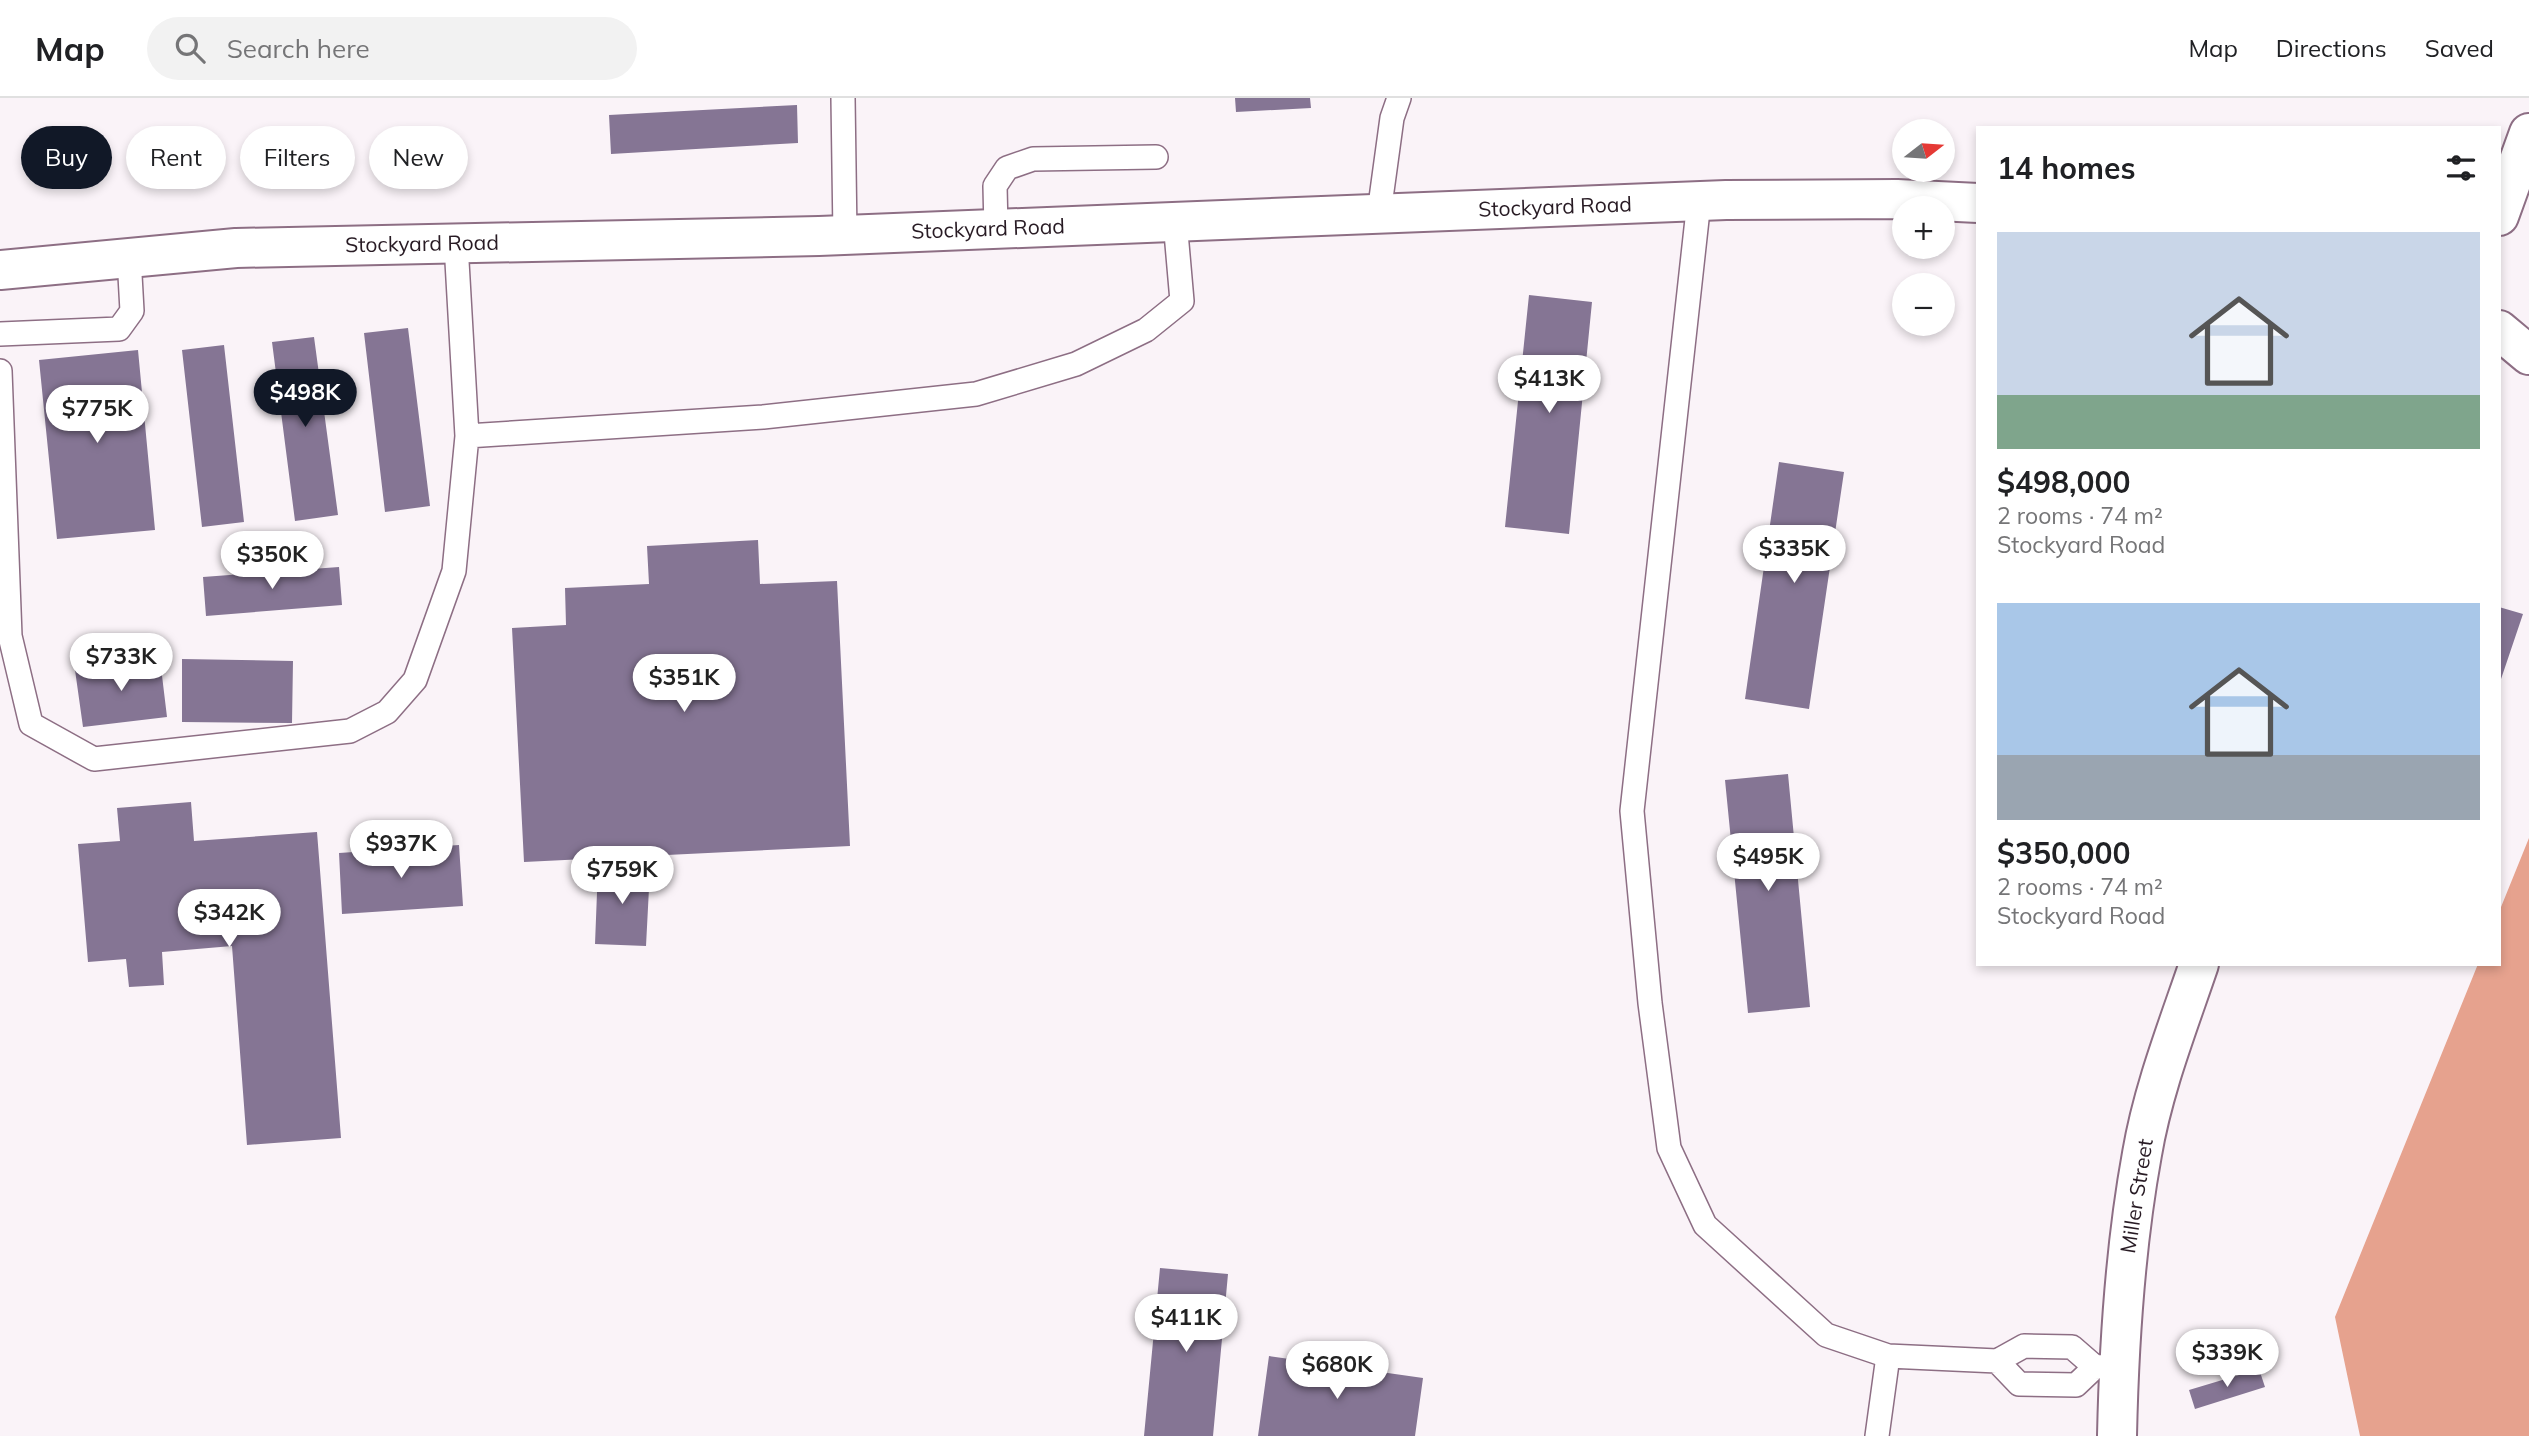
<!DOCTYPE html>
<meta charset="utf-8">
<style>
:root{--surface:#fff;--page:#f2f2f2;--text:#202124;--muted:#757577;--line:#e0e0e0;--accent:#111827}
body{margin:0;font-family:Mulish,sans-serif;background:var(--page);color:var(--text);height:100vh;display:flex;flex-direction:column;font-size:26px;white-space:nowrap}
*{box-sizing:border-box;margin:0}
p{font-size:23px;color:var(--muted)}
.icon{flex:none;width:38px;height:38px;fill:none;stroke:currentColor;stroke-width:2;stroke-linecap:round;stroke-linejoin:round}
.map{position:relative;flex:1;overflow:hidden}
.panel{position:absolute;left:1976px;top:28px;width:525px;height:840px;display:flex;flex-direction:column;background:var(--surface);border-radius:0px;box-shadow:0 4px 10px #0003}
.panel>*{flex:none}
.guide{position:absolute;left:21px;top:28px;width:665px;height:63px;display:flex;gap:14px}
.needle{width:46px;rotate:73deg}
.controls{position:absolute;left:1892px;top:21px;display:grid;gap:14px}
.controls a{display:grid;place-items:center;width:63px;height:63px;border-radius:50%;background:var(--surface);box-shadow:0 4px 10px #0003;font-size:35px}
.price{position:absolute;translate:-50% -60px;padding:0 16px;border-radius:24px;background:#fff;color:#222;font-size:23px;line-height:46px;filter:drop-shadow(0 2px 4px #0008)}
.price::after{content:'';position:absolute;left:50%;top:42px;width:21px;height:16px;margin-left:-10px;background:inherit;clip-path:polygon(0 0,100% 0,50% 100%)}
.price.selected{background:var(--accent);color:#fff}
ul{padding:0;list-style:none}
li{display:grid;align-content:center;gap:14px;height:371px;padding:0 21px}
li span{display:grid;place-items:center;height:217px;border-radius:0px;color:#555}
li>.icon{margin-inline-start:auto}
span .icon{width:126px;height:126px;fill:#fffc;stroke-width:1}
li b{font-size:30px}
h2{display:flex;justify-content:space-between;align-items:center;height:84px;padding:0 21px;font-size:30px}
.chip{padding:0 24px;border-radius:32px;background:var(--surface);box-shadow:0 4px 10px #0003;font-size:24px;line-height:63px}
.chip.selected{background:var(--accent);color:#fff}
header{display:flex;align-items:center;gap:42px;box-sizing:border-box;height:98px;padding:0 35px;background:var(--surface);border-bottom:2px solid var(--line)}
header strong{font-size:33px}
nav{display:flex;gap:38px;margin-inline-start:auto;font-size:24px}
.search{width:490px;height:63px;background:var(--page);display:flex;align-items:center;gap:18px;box-sizing:border-box;padding:0 24px;border-radius:38px;color:var(--muted);font-size:26px}
.map>svg:first-child{display:block}
</style>
<header>
<strong>Map</strong>
<div class="search"><svg class="icon" aria-label="search" viewBox="0 0 24 24"><circle cx="10" cy="10" r="6"/><path d="M15 15l6 6"/></svg>Search here</div>
<nav><a>Map</a><a>Directions</a><a>Saved</a></nav>
</header>
<div class="map">
<svg width="2529" height="1338" viewBox="0 0 2529 1338">
<rect width="100%" height="100%" fill="#faf3f8"/>
<path fill="#e6a28e" d="M2529,740V1338H2360L2335,1219L2478,866H2499V814Z"/>
<path fill="#857594" d="M1235,0H1310L1311,10L1236,14Z
M797,7L798,45L611,56L609,17Z
M1529,197L1592,204L1569,436L1505,429Z
M408,230L430,408L385,414L364,235Z
M314,239L338,417L295,423L272,244Z
M224,247L244,424L202,429L182,252Z
M138,252L155,432L57,441L39,262Z
M1779,364L1844,374L1809,611L1745,601Z
M758,442L760,486L837,483L850,748L524,764L512,530L566,527L565,490L649,486L647,448Z
M339,469L342,507L206,518L203,479Z
M2499,509L2523,516L2499,587Z
M160,561L167,619L83,629L75,572Z
M182,561L293,563L292,625L182,624Z
M1788,676L1810,909L1748,915L1725,682Z
M191,704L194,743L317,734L341,1040L247,1047L232,848L162,854L164,887L129,889L126,861L88,864L78,746L120,743L117,710Z
M459,747L463,808L342,816L339,755Z
M598,769L650,771L646,848L595,846Z
M1160,1170L1228,1176L1213,1338H1144Z
M1269,1258L1423,1280L1415,1338H1258Z
M2259,1271L2265,1289L2195,1311L2189,1292Z"/>
<g fill="none" stroke-linecap="round" stroke-linejoin="round">
<defs>
<path id="lane" d="M843,0L845,137
M1699,103L1632,713L1650,905L1669,1050L1705,1127L1826,1237L1888,1258L1997,1263L2024,1248L2072,1249L2095,1269L2119,1268
M1379,115L1392,20L1399,0
M996,131L995,88L1007,70L1033,61L1156,59
M0,236L119,231L132,213L129,159
M0,273L10,538L31,626L94,661L350,633L387,614L415,582L454,473L467,338L456,146
M467,338L763,319L976,296L1076,266L1146,232L1182,203L1175,123
M1997,1263L2019,1286L2076,1287L2095,1269
M1877,1338L1888,1258"/>
<path id="street" d="M2499,118L2529,35
M2117,1338C2119,1243 2125,1149 2142,1056C2153,991 2178,928 2199,866"/>
<path id="secondary" d="M0,172L236,150L819,138L1726,102L1897,101L1978,105
M2499,232L2529,257"/>
</defs>
<use href="#lane" stroke="#8d6e84" stroke-width="26"/>
<use href="#street" stroke="#8d6e84" stroke-width="42"/>
<use href="#secondary" stroke="#8d6e84" stroke-width="42"/>
<use href="#lane" stroke="#fff" stroke-width="23"/>
<use href="#street" stroke="#fff" stroke-width="38"/>
<use href="#secondary" stroke="#fff" stroke-width="38"/>
</g>
<g text-anchor="middle" stroke-width="5" stroke-linejoin="round" paint-order="stroke">
<g font-size="21" fill="#281b24" stroke="#fff">
<text transform="translate(1555 109) rotate(-2)" y="7">Stockyard Road</text>
<text transform="translate(988 131) rotate(-2)" y="7">Stockyard Road</text>
<text transform="translate(422 146) rotate(-1)" y="7">Stockyard Road</text>
<text transform="translate(2137 1098) rotate(-81)" y="7">Miller Street</text>
</g>
</g>
</svg>
<div class="controls">
<a><svg class="needle" viewBox="-14 -14 28 28"><path d="M0-13l5 13h-10z" fill="#e53935"/><path d="M0 13l5-13h-10z" fill="#757577"/></svg></a>
<a>+</a>
<a>−</a>
</div>
<b class="price" style="left:1549px;top:317px">$413K</b>
<b class="price selected" style="left:305px;top:331px">$498K</b>
<b class="price" style="left:97px;top:347px">$775K</b>
<b class="price" style="left:1794px;top:487px">$335K</b>
<b class="price" style="left:272px;top:493px">$350K</b>
<b class="price" style="left:121px;top:595px">$733K</b>
<b class="price" style="left:684px;top:616px">$351K</b>
<b class="price" style="left:401px;top:782px">$937K</b>
<b class="price" style="left:1768px;top:795px">$495K</b>
<b class="price" style="left:622px;top:808px">$759K</b>
<b class="price" style="left:229px;top:851px">$342K</b>
<b class="price" style="left:1186px;top:1256px">$411K</b>
<b class="price" style="left:2227px;top:1291px">$339K</b>
<b class="price" style="left:1337px;top:1303px">$680K</b>
<div class="guide">
<a class="chip selected">Buy</a>
<a class="chip">Rent</a>
<a class="chip">Filters</a>
<a class="chip">New</a>
</div>
<section class="panel">
<h2>14 homes<svg class="icon" aria-label="filters" viewBox="0 0 24 24"><path d="M4 7h16M4 17h16"/><circle cx="9" cy="7" r="2"/><circle cx="15" cy="17" r="2"/></svg></h2>
<ul>
<li><span style="background:linear-gradient(#c9d6e8 75%,#7fa58c 0)"><svg class="icon" aria-label="home" viewBox="0 0 24 24"><path d="M3 11l9-7 9 7M6 9v11h12V9"/></svg></span><div><b>$498,000</b><p>2 rooms · 74 m²</p><p>Stockyard Road</p></div></li>
<li><span style="background:linear-gradient(#a9c7e8 70%,#9aa5b1 0)"><svg class="icon" aria-label="home" viewBox="0 0 24 24"><path d="M3 11l9-7 9 7M6 9v11h12V9"/></svg></span><div><b>$350,000</b><p>2 rooms · 74 m²</p><p>Stockyard Road</p></div></li>
</ul>
</section>
</div>
